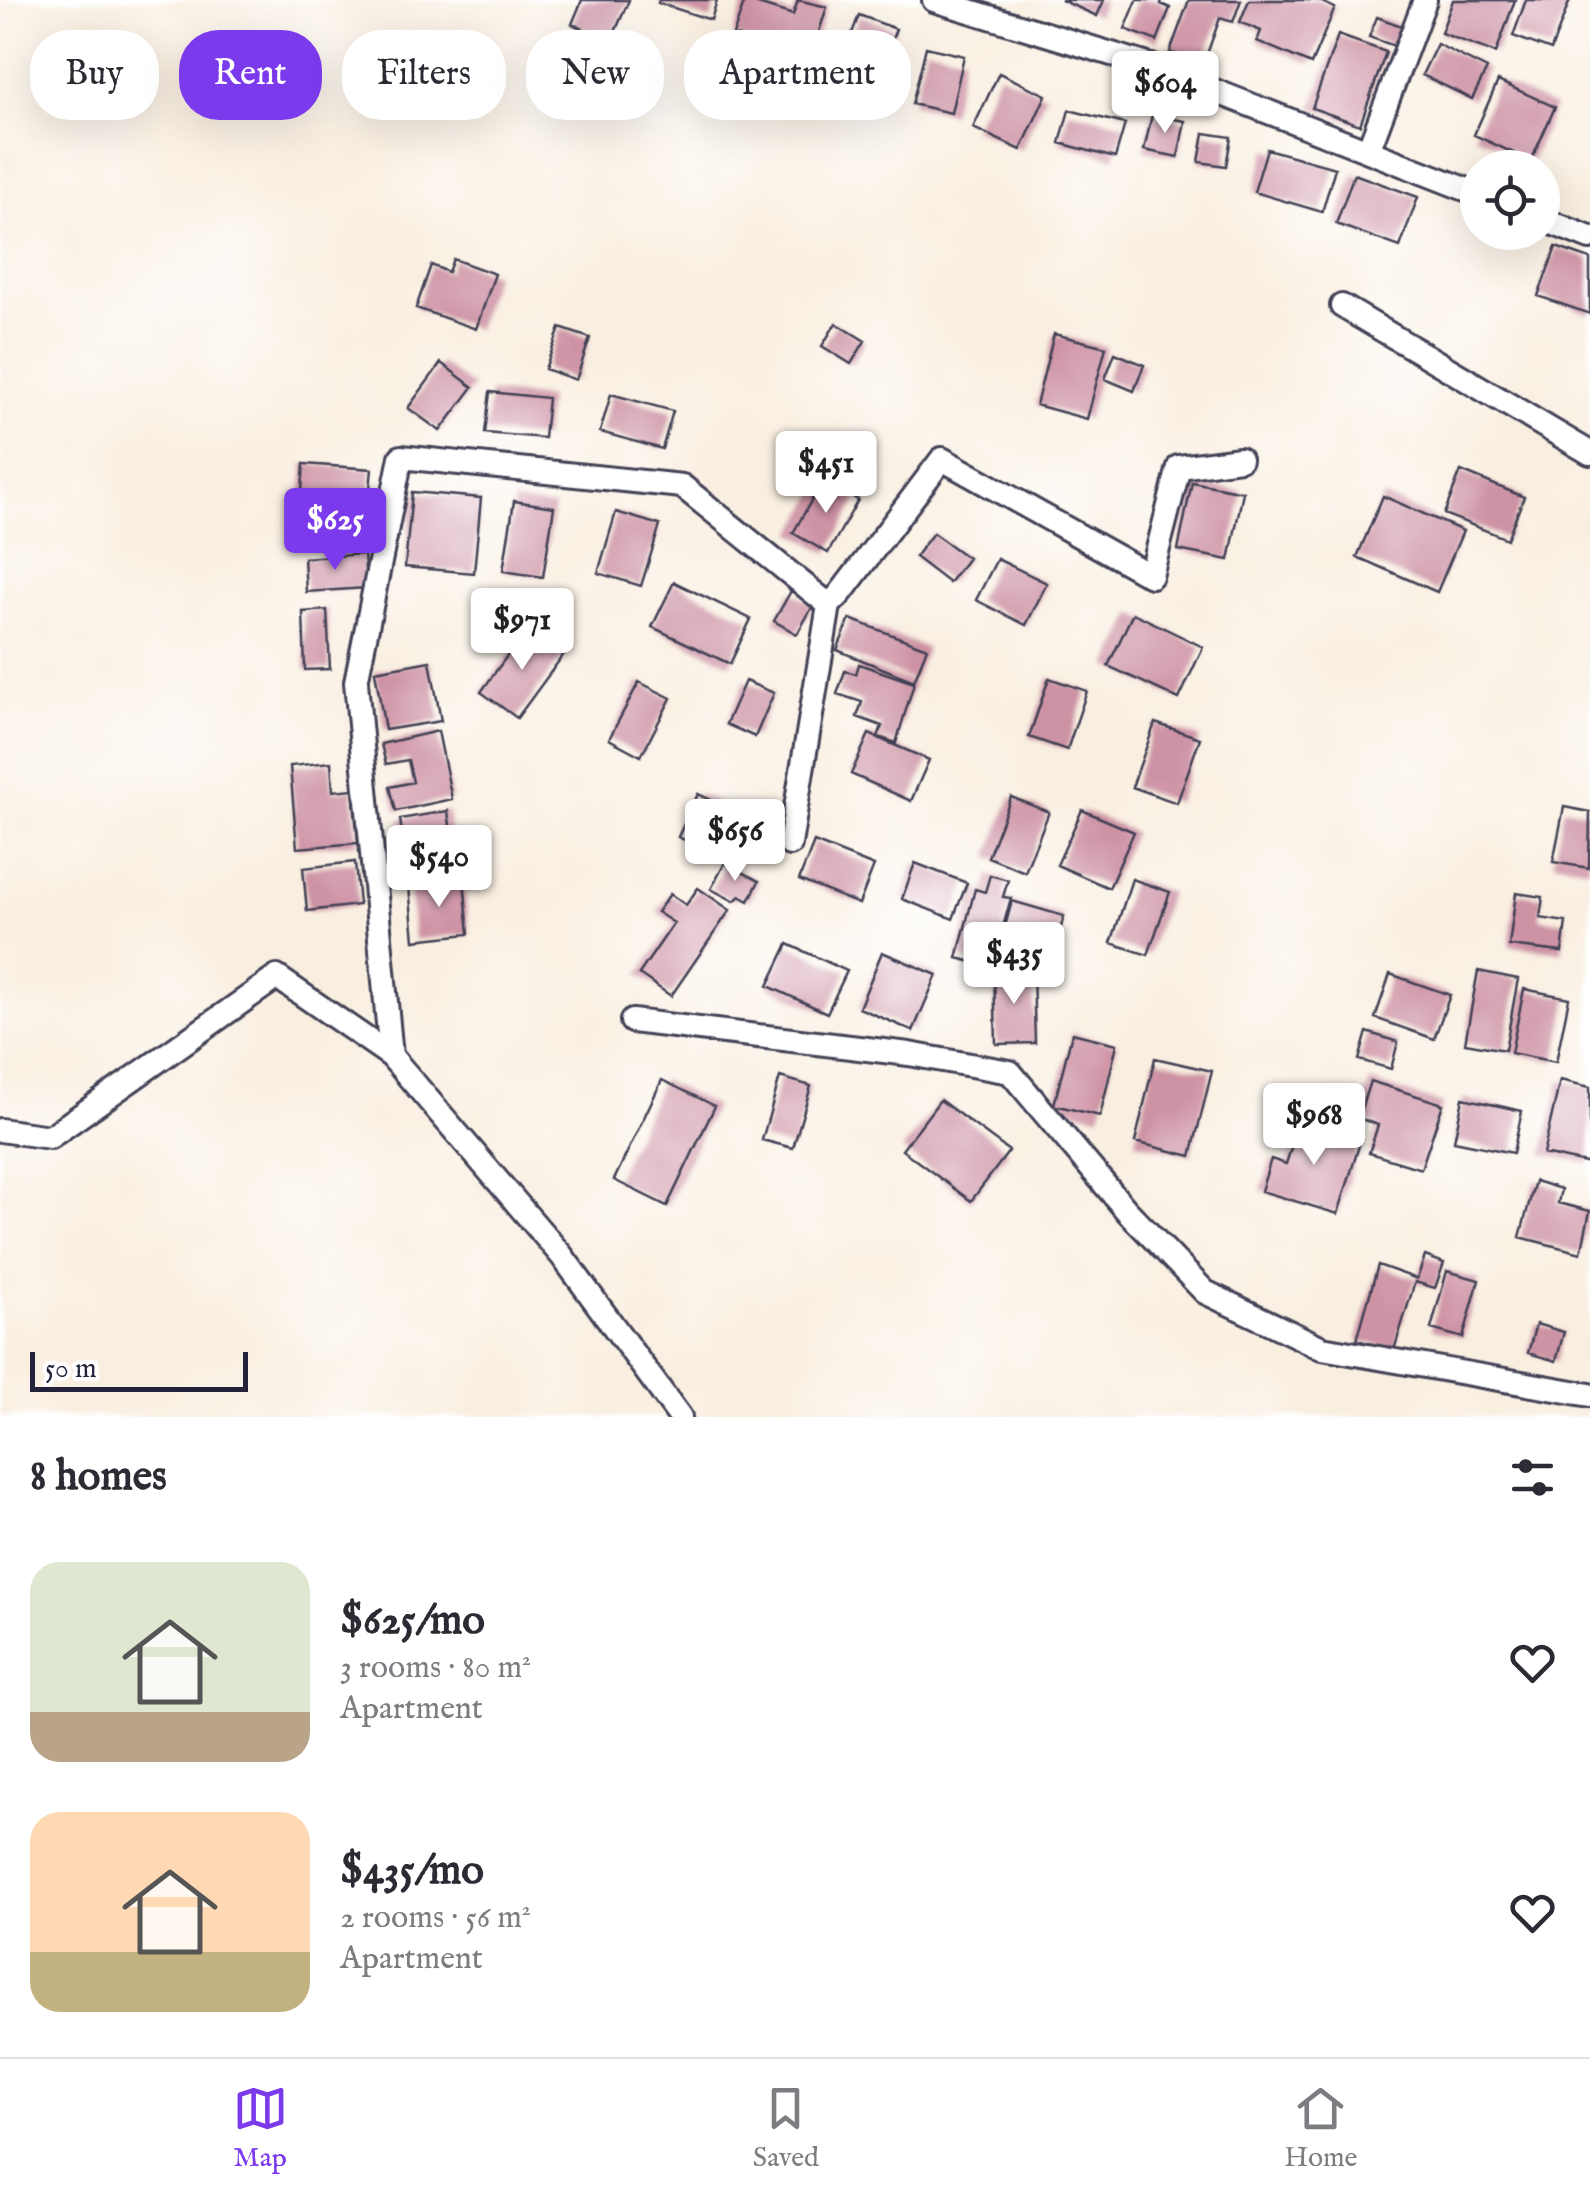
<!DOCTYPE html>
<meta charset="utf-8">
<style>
:root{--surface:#fff;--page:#f2f2f3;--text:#2b2b33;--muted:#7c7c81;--line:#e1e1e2;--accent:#7c3aed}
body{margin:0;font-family:"IM FELL English",serif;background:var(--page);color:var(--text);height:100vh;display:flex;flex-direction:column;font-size:38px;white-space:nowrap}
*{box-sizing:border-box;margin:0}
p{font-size:32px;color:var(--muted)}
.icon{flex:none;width:55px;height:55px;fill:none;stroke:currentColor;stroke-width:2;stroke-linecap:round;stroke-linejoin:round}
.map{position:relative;height:1417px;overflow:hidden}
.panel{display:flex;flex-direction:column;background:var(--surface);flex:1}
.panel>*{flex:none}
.banner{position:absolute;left:30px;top:30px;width:1000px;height:90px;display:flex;gap:20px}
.fabs{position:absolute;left:1460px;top:150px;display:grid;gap:20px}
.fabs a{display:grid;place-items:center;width:100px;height:100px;border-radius:50%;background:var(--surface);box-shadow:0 10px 40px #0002;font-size:50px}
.scale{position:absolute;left:30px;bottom:25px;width:218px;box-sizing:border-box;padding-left:10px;border:5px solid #22223b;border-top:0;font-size:28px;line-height:35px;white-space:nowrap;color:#22223b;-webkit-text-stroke:8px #fff;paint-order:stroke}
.price{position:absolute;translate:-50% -85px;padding:0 22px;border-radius:10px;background:#fff;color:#222;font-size:32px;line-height:65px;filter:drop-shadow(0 2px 5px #0008)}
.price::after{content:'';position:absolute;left:50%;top:60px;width:30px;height:22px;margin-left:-15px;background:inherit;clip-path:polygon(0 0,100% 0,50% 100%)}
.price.active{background:var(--accent);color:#fff}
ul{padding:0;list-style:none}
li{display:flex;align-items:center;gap:30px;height:250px;padding:0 30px}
li span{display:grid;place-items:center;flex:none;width:280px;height:200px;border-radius:30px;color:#555}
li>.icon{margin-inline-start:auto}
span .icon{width:120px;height:120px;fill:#fffc;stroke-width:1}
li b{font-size:42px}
h2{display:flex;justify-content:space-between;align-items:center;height:120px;padding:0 30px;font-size:42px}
.pill{padding:0 35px;border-radius:40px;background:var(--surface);box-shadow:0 10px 40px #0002;font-size:35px;line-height:90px}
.pill.active{background:var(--accent);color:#fff}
.menu{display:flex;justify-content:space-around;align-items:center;height:140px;border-top:2px solid var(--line);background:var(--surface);font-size:28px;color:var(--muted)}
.menu a{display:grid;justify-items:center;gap:5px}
.menu .active{color:var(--accent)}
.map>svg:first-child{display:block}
</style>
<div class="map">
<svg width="1590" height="1417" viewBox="0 0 1590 1417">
<rect width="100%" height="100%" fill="#fff"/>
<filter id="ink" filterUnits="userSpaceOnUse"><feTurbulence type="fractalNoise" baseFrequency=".01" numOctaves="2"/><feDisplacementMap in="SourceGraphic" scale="20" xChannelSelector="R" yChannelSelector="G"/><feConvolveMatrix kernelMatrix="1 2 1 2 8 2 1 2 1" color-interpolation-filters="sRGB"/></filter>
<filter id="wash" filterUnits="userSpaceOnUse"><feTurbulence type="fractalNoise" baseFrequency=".0048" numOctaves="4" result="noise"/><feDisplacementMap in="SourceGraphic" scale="40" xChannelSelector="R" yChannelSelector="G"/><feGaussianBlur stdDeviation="2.25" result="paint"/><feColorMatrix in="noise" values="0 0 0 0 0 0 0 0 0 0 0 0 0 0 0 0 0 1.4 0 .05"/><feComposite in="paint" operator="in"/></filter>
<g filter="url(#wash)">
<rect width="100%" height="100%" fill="#f9efe1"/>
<g id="blocks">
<path fill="#cd92a4" d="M582,0H629L611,41L572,24Z
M659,0H717L711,20L658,3Z
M745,0L793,15L798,0L827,7L815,44L838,52L827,84L792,72L797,56L733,35Z
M1061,0H1104L1097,16Z
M1137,0H1162L1161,4L1170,8L1157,41L1125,29Z
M1189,0H1241L1233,22L1220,18L1203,65L1170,52Z
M1249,0H1318L1335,8L1311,64L1257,41L1261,31L1240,22Z
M1453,0H1515L1496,53L1441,33Z
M1526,0H1570L1551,50L1513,36Z
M859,15L896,29L876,81L839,67Z
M1377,17L1407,28L1400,48L1369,37Z
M1338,35L1386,52L1360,125L1312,108Z
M1437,44L1487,69L1472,99L1422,75Z
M926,47L964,56L951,113L912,104Z
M999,73L1046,95L1021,150L973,128Z
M1498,81L1555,107L1531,161L1474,135Z
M1069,110L1125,124L1115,158L1060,143Z
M1152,115L1185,121L1178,157L1144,150Z
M1204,133L1231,137L1226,166L1199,162Z
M1267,149L1335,168L1322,212L1254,192Z
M1354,174L1418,197L1400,247L1336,224Z
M1556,247L1590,259V314L1538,296Z
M453,259L495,274L476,329L416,308L431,265L448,272Z
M836,323L865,341L851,364L822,346Z
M560,328L590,338L576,380L545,369Z
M1054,334L1106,347L1087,419L1036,405Z
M1115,353L1144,365L1134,391L1105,379Z
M441,363L473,387L440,431L408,408Z
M490,392L548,398L544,438L485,433Z
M611,394L673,411L662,449L600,432Z
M304,464L372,469L367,519L300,514Z
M1461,471L1524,497L1507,539L1444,514Z
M823,480L858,500L828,553L793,533Z
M1192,482L1243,492L1229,560L1178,550Z
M412,492L481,498L474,573L405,567Z
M1383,496L1463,531L1437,592L1357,557Z
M514,501L554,507L543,577L503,571Z
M616,512L660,525L641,586L598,573Z
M933,533L968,558L949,583L915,557Z
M364,554L366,588L306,592L304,558Z
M997,559L1047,583L1026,625L976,600Z
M674,582L751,619L730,664L652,627Z
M791,591L814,604L797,634L774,621Z
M327,610L330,669L305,670L303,612Z
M1133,613L1203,647L1179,699L1108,666Z
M850,619L927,648L914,681L837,650Z
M527,628L564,654L517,718L481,692Z
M430,661L441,721L385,730L375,671Z
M859,664L914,683L896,743L878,737L882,726L857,717L862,702L837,694L845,671L856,674Z
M1049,678L1087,691L1067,750L1029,737Z
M745,681L774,693L755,737L726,724Z
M639,682L671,698L641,756L609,739Z
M1155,723L1200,738L1177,803L1132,787Z
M438,731L452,799L396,811L390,787L413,782L408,760L386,764L381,744Z
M869,734L929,760L911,801L851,774Z
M331,762L333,791L353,789L358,843L297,848L290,766Z
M698,794L756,821L737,865L678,837Z
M1011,797L1049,812L1025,872L988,857Z
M1564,807L1590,812L1589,868L1553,862Z
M1082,810L1134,832L1109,888L1057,865Z
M448,811L456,869L408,877L400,819Z
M814,842L874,866L859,904L799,880Z
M355,862L359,905L307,911L303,868Z
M725,863L759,881L749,901L740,896L734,901L711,889Z
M915,863L967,883L953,919L902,899Z
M990,875L1008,880L1003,897L1011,898L992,967L957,958L975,889L985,892Z
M1132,879L1170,892L1148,955L1111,943Z
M464,880L469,934L414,940L409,886Z
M698,888L730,910L671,996L639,974L674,923L657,912L670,894L686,905Z
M1516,893L1543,897L1540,918L1566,922L1562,952L1509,946Z
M1012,901L1064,916L1053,956L1001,941Z
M788,944L847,971L827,1013L768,986Z
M882,952L937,975L913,1031L859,1008Z
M1033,970L1035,1043L996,1044L994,971Z
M1478,971L1518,979L1505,1050L1465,1043Z
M1390,974L1450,995L1434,1039L1375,1018Z
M1524,989L1569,998L1556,1062L1511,1053Z
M1367,1032L1398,1042L1391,1069L1359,1060Z
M1072,1033L1117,1044L1100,1116L1054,1105Z
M1155,1058L1212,1071L1191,1156L1135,1142Z
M780,1077L811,1086L793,1148L762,1140Z
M662,1080L715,1106L667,1206L614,1180Z
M1560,1080L1590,1087V1164L1543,1154Z
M1370,1081L1443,1104L1421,1169L1369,1153L1378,1125L1358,1118Z
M1463,1098L1522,1111L1513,1153L1454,1141Z
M940,1100L1009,1151L971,1201L902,1150Z
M1300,1120L1361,1139L1338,1214L1261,1191L1271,1159L1286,1164Z
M1535,1181L1561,1189L1558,1203L1590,1211L1581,1253L1520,1237Z
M1425,1256L1444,1263L1435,1288L1415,1282L1394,1350L1357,1340L1378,1265L1417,1279Z
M1447,1271L1479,1280L1463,1338L1431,1329Z
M1536,1324L1564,1332L1556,1361L1528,1353Z"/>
</g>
</g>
<g filter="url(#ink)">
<use href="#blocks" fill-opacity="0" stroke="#424154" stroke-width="2.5"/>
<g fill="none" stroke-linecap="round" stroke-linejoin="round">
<defs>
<path id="street" d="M934,0L1151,66L1478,194
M1368,151L1425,0
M1542,219L1590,238
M1342,306L1590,453
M829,605L840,594L942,459L1151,576L1179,467L1240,459
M632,1021L909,1054L1010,1072L1127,1211L1205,1292L1322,1348L1590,1395
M0,1130L50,1137L277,977L391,1056
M680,1417L562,1256L391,1056L356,682L401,457L682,486L829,605L790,844"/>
</defs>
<use href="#street" stroke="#424154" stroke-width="28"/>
<use href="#street" stroke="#fff" stroke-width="22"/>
</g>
</g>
</svg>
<div class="fabs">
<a><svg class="icon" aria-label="locate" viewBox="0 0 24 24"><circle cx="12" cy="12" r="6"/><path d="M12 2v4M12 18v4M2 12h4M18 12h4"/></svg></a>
</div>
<div class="scale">50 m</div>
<b class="price" style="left:1165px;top:136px">$604</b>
<b class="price" style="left:826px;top:516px">$451</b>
<b class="price active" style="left:335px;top:573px">$625</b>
<b class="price" style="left:522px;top:673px">$971</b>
<b class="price" style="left:735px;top:884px">$656</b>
<b class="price" style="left:439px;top:910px">$540</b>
<b class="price" style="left:1014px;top:1007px">$435</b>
<b class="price" style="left:1314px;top:1168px">$968</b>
<div class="banner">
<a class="pill">Buy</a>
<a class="pill active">Rent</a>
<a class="pill">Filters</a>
<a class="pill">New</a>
<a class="pill">Apartment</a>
</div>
</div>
<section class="panel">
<h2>8 homes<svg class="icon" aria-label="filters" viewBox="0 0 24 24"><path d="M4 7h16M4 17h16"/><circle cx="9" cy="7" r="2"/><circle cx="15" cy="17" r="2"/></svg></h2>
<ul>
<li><span style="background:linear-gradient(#dfe7d0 75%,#b9a48a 0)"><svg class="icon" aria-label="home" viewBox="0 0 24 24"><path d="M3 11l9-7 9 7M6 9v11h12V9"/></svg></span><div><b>$625/mo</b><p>3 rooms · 80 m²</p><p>Apartment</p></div><svg class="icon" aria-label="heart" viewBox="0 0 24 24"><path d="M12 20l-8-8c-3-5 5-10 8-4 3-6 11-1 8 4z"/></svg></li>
<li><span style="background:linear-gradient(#ffd9b3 70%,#c2b280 0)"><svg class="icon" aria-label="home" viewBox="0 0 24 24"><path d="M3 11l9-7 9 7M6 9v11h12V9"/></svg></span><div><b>$435/mo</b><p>2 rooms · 56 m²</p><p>Apartment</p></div><svg class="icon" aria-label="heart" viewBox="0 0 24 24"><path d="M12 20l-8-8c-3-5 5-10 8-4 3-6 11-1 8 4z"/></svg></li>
</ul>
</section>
<nav class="menu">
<a class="active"><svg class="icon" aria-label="map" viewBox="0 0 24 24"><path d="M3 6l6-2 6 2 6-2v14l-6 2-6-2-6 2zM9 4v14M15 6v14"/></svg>Map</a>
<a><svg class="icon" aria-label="saved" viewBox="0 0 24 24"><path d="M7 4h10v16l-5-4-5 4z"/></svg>Saved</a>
<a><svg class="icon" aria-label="home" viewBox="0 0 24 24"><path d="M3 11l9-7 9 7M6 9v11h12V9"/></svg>Home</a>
</nav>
